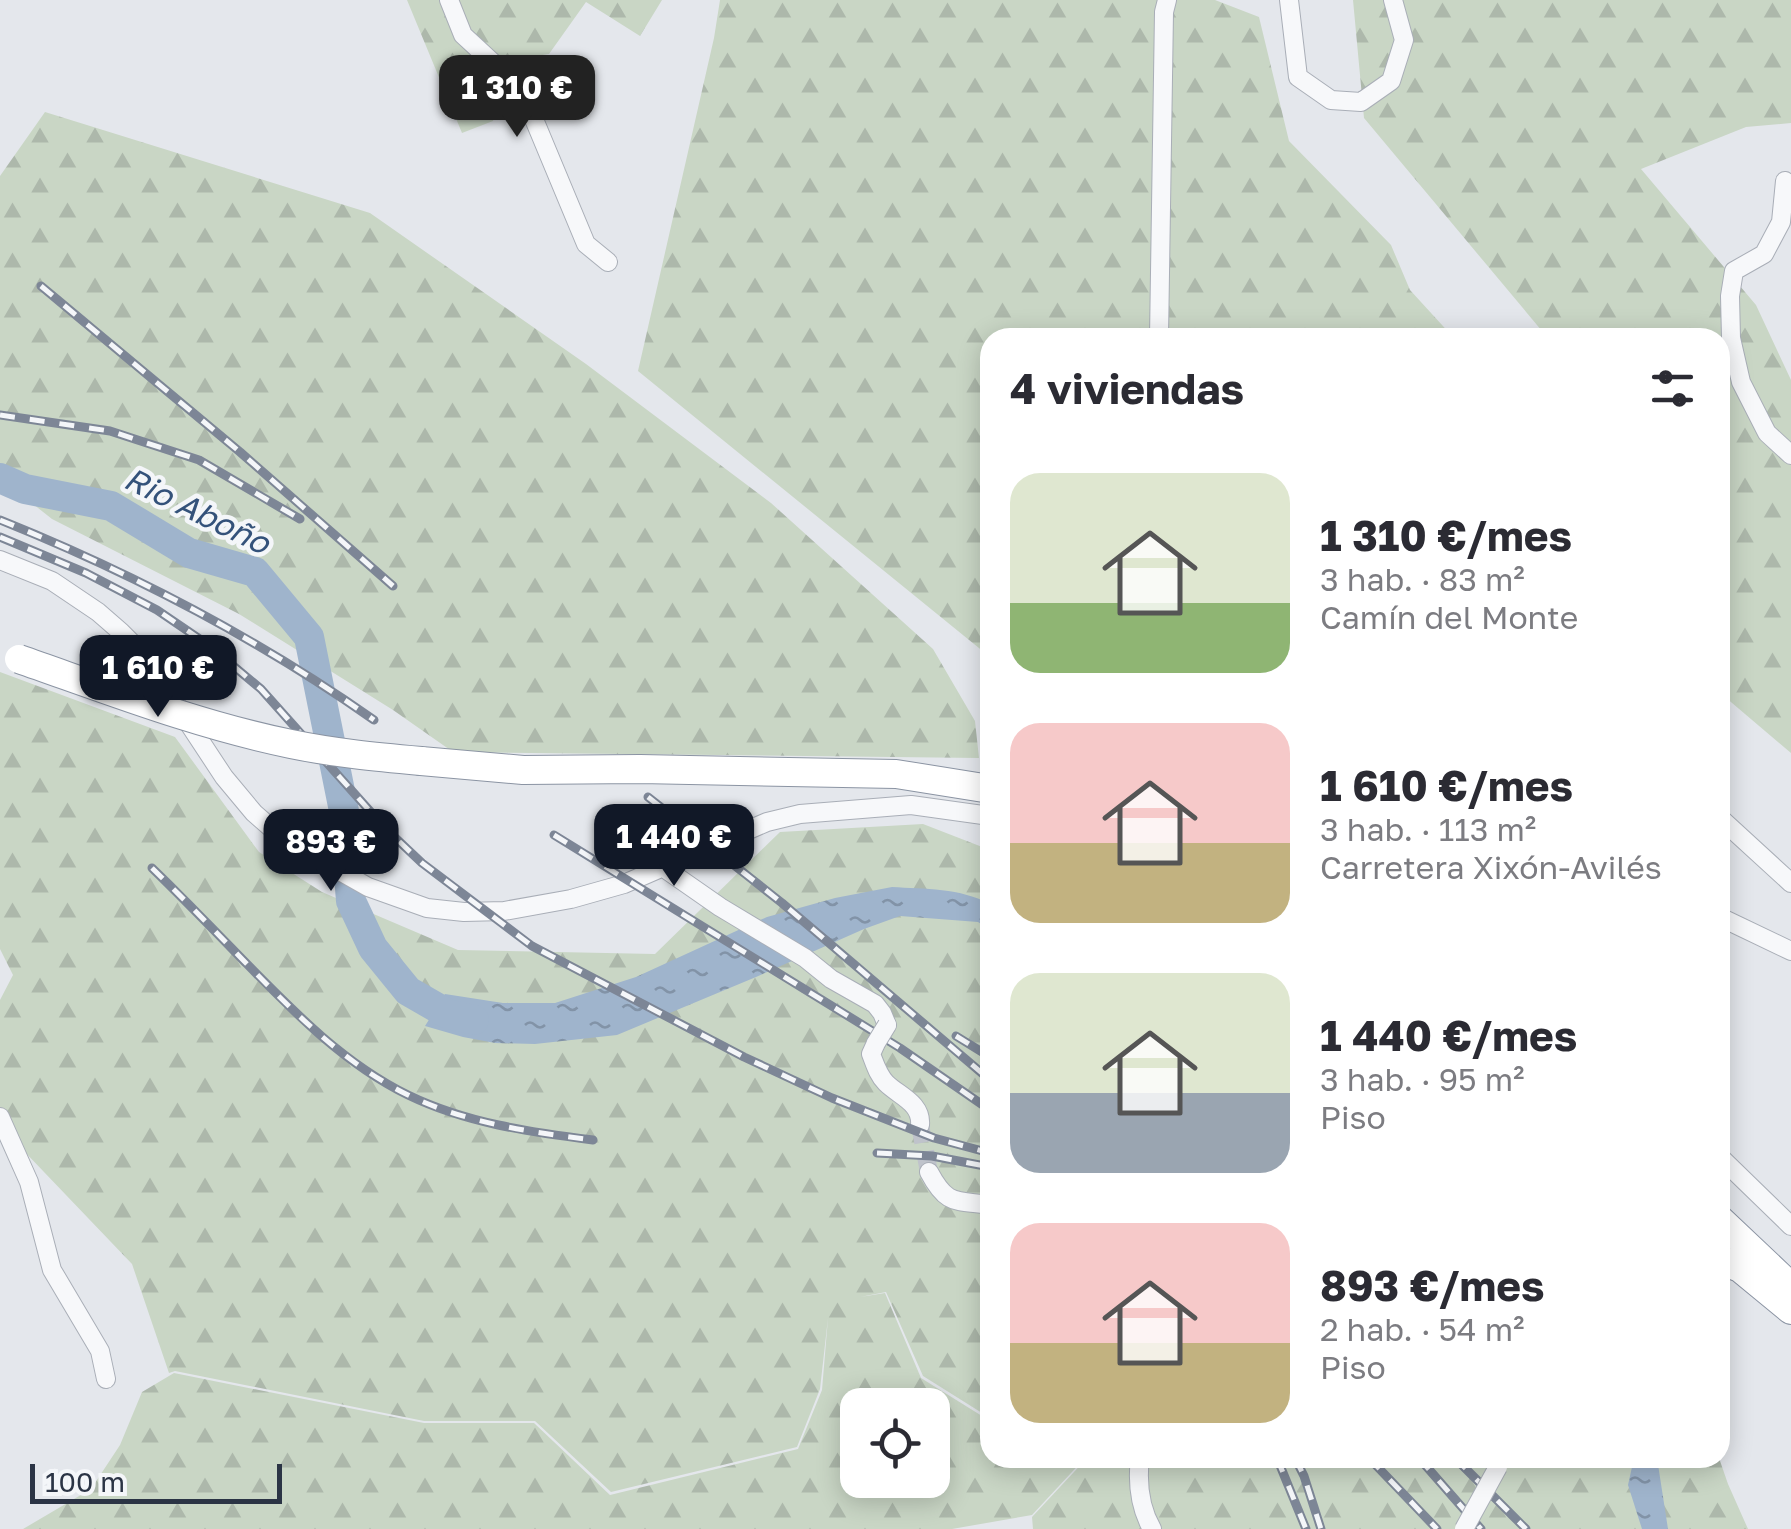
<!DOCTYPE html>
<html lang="es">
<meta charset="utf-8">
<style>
:root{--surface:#fff;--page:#f7f7f7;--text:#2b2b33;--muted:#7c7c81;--accent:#111827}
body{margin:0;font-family:"Golos Text",sans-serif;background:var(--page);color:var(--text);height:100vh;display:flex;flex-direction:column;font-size:38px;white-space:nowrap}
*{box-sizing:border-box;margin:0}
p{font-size:32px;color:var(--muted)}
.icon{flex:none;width:55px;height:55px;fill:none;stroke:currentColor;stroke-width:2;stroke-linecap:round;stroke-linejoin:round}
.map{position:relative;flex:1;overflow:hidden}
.drawer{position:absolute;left:980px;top:328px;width:750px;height:1140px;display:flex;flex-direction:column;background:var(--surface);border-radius:30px;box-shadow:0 5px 25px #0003}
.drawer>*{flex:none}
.tools{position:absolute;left:840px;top:1388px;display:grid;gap:20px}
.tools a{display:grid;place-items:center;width:110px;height:110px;border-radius:20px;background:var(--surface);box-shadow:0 5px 25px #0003;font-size:50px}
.scale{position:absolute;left:30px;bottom:25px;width:252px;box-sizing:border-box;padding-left:10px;border:5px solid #2b3445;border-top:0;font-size:28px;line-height:35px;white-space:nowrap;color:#2b3445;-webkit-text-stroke:8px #f4f6f9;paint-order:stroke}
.price{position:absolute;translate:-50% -85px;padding:0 22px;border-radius:20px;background:var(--accent);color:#fff;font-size:32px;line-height:65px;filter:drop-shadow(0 2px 5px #0008)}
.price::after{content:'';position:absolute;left:50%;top:60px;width:30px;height:22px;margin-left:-15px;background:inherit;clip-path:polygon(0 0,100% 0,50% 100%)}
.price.active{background:#222;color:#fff}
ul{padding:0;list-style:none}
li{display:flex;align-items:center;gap:30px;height:250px;padding:0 30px}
li span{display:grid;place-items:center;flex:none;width:280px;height:200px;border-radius:30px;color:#555}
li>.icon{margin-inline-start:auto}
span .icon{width:120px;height:120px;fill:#fffc;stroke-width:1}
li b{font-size:42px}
h2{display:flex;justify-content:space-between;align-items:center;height:120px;padding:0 30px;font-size:42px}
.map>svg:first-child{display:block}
</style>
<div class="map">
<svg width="1791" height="1529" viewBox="0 0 1791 1529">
<defs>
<pattern id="forest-firs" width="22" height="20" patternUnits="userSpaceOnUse" patternTransform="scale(2.5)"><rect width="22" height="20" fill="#c9d6c5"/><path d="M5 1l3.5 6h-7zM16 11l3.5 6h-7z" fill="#adb8ab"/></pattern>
<pattern id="water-ripples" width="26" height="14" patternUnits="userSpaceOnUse" patternTransform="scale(2.5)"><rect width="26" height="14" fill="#9fb4cc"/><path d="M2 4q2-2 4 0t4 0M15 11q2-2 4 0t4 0" fill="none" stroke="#8293a7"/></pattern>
</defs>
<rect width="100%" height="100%" fill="#e4e7ec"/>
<path fill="url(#forest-firs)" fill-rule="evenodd" d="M407,0H662L640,36L586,2L549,54L504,61L493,121L462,133Z
M720,0H1215L1259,17L1289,141L1391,245L1410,290L1453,337L990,338V657L638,371L714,38Z
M1353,0H1791V123L1746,127L1641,169L1756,305L1791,380V753L1725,697L1720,681V338L1547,337L1364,118Z
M45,112L370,213L586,364L771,503L933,649L975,721L979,758L453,752L393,710L239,614L52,519L0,478V176Z
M0,672L175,737L259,852L322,892L458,950L655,954L780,832L923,824L990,850V1418L923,1376L886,1292L860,1297L885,1293L921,1378L990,1421V1458H1085L1032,1515L952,1529H23L91,1489L120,1445L142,1392L174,1373L424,1423H534L610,1495L798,1449L822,1390L828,1318L820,1389L797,1447L611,1492L535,1421H424L175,1371L169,1373L132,1264L0,1126V1000L13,975L0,949ZM858,1405H932V1480H858Z
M1087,1458H1719L1728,1484L1748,1529H1033L1032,1517Z"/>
<path fill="url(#water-ripples)" d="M892,887C924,889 961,888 990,904V930L978,922L900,916L864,929L756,977L617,1035L535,1044L495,1043L463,1037L425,1026L445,994L503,1003H555L636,977L767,917L835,898Z
M1634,1458H1657L1668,1529H1642L1628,1485Z"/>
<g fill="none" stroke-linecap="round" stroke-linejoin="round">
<path stroke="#9fb4cc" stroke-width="30" d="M0,478L25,489L111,506L189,553L255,572L309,637L344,811L351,901L373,948L408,991L448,1014L474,1020"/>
<path stroke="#bfc3cb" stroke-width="18" stroke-dasharray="18 9" stroke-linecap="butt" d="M920,1125L929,1172"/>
<defs>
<path id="minor" d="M449,0L463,35L504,73L531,112L586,244L608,262
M1289,0L1298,77L1331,100L1361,102L1391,81L1404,40L1393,0
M1785,181L1781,222L1764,254L1734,271L1730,296L1731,338L1741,382L1767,433L1791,455
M1159,338L1164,12L1167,0
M0,560L52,581L98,612L121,632L143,654L224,777L254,813L285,840L368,887L427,908L464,912L504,911L571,899L624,884L767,822L800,814L911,805L990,816
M1720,818L1791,883
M664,868L720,907L805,958L831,979L875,1004L882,1013L887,1025
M1720,917L1791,951
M876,1043L871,1054C875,1064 878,1075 886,1083C899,1096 922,1103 920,1125
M0,1117L29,1182L52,1270L100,1351L106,1379
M1720,1157L1791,1226
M929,1172C947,1206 955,1200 990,1205
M1140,1458C1137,1483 1139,1506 1152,1529"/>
<path id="highway" d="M421,761L523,770L640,769L896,774L990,789
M1720,1220L1791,1287
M1720,1260L1740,1268L1791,1310"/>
</defs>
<use href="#minor" stroke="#a9aeb7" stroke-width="20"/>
<use href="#highway" stroke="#8b94a3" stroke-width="30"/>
<use href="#minor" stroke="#f7f8fa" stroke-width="18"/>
<use href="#highway" stroke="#fff" stroke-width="28"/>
<defs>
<path id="rail" d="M41,286L240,452L393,586
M0,415L110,431L199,460L300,519
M0,520C132,573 257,638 374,720
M0,537L86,573L157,610L207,644L261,689L386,829L422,863L532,946L744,1057L832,1098L934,1138L990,1153
M648,797L782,903L990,1080
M554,835L900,1048L990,1110
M152,868C183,898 213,929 243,960C293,1011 343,1063 408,1095C466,1123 529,1132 593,1140
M956,1036L990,1057
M877,1153L932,1156L990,1167
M1277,1458L1306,1529
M1295,1458L1304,1476L1321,1529
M1369,1458L1437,1529
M1419,1458L1481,1529
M1455,1458L1526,1529"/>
</defs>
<use href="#rail" stroke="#7d8696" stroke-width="9"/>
<use href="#rail" stroke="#f4f6f9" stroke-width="5" stroke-dasharray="15" stroke-linecap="butt"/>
<defs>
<path id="minor-bridge" d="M876,1043L887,1025
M1464,1529L1498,1467"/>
<path id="highway-bridge" d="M19,659C108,690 198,725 291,744C334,753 377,757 421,761"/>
</defs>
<use href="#minor-bridge" stroke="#a9aeb7" stroke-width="20" stroke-linecap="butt"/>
<use href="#highway-bridge" stroke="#8b94a3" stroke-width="30" stroke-linecap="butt"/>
<use href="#minor-bridge" stroke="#f7f8fa" stroke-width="18"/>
<use href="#highway-bridge" stroke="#fff" stroke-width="28"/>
</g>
<g text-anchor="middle" stroke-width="9" stroke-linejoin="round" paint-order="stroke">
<g font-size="32" font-style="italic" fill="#34527a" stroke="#f4f6f9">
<text transform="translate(197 511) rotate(26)" y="11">Rio Aboño</text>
</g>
</g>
</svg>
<div class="tools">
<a><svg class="icon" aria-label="locate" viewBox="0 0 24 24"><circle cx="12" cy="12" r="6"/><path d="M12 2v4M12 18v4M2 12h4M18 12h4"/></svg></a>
</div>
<div class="scale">100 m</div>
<b class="price active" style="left:517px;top:140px">1 310 €</b>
<b class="price" style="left:158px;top:720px">1 610 €</b>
<b class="price" style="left:674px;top:889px">1 440 €</b>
<b class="price" style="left:331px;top:894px">893 €</b>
<section class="drawer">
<h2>4 viviendas<svg class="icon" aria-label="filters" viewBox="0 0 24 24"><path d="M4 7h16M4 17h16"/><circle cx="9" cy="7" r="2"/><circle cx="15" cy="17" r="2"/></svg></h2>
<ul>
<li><span style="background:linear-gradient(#dfe7d0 65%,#8fb573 0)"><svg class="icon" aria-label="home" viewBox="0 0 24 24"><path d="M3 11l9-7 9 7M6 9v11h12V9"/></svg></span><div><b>1 310 €/mes</b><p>3 hab. · 83 m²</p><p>Camín del Monte</p></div></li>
<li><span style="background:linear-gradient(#f6c9c9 60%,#c2b280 0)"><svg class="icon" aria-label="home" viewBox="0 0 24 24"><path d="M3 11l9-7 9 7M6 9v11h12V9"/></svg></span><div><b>1 610 €/mes</b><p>3 hab. · 113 m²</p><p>Carretera Xixón-Avilés</p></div></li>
<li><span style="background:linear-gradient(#dfe7d0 60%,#9aa5b1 0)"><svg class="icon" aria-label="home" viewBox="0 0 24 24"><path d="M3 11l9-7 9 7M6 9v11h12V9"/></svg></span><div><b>1 440 €/mes</b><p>3 hab. · 95 m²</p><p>Piso</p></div></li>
<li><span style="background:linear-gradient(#f6c9c9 60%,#c2b280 0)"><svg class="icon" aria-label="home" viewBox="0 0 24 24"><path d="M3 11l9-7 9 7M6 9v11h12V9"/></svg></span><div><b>893 €/mes</b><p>2 hab. · 54 m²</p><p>Piso</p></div></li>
</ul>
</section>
</div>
